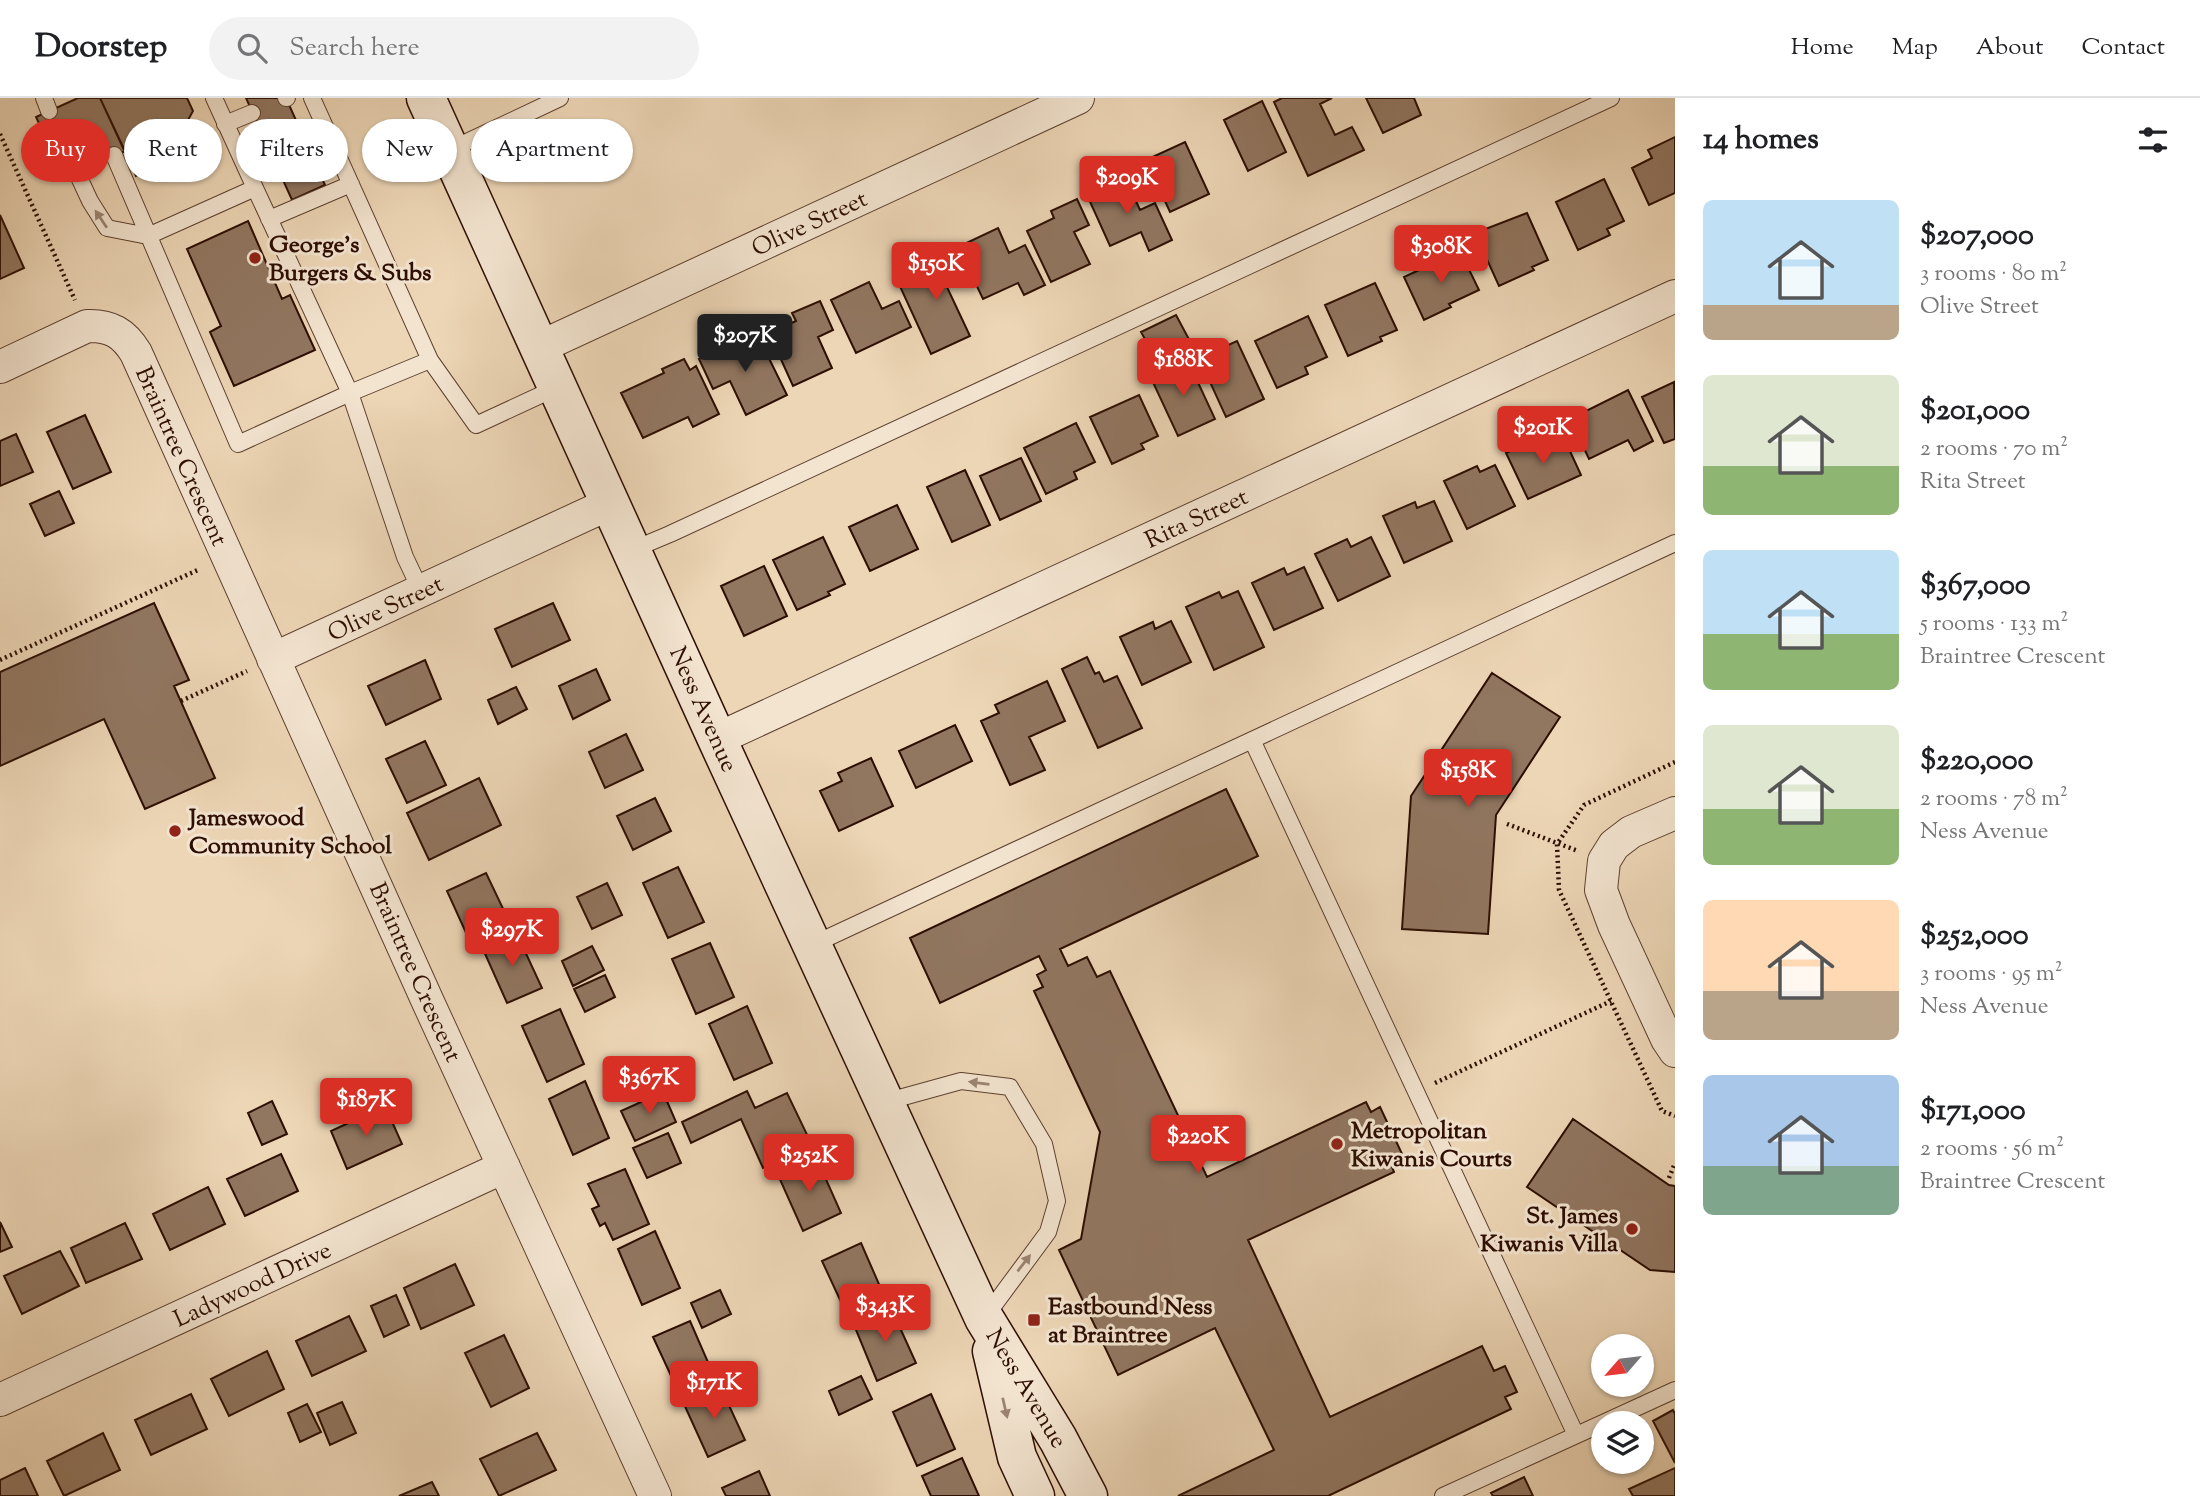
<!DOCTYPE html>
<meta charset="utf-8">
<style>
:root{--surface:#fff;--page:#f2f2f2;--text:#202124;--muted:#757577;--line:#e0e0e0;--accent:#d93025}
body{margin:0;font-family:"Sorts Mill Goudy",serif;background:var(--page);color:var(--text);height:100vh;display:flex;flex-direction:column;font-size:26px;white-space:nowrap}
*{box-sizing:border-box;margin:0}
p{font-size:23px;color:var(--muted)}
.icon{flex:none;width:38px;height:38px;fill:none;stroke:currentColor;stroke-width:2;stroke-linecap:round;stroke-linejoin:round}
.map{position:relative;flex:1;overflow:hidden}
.sheet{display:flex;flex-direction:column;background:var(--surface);width:525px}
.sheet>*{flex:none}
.guide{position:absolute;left:21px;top:21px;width:665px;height:63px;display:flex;gap:14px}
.needle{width:46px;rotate:242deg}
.tools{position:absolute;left:1591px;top:1236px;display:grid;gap:14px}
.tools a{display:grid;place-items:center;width:63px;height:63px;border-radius:50%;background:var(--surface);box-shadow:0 2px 5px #0004;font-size:35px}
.price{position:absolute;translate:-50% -60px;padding:0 16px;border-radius:7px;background:var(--accent);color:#fff;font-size:23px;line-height:46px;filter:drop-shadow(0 2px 4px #0008)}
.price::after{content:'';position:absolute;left:50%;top:42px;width:21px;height:16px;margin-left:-10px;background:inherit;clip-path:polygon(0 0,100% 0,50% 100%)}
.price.on{background:#222;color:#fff}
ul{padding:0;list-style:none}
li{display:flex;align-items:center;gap:21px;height:175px;padding:0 28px}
li span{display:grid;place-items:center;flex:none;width:196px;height:140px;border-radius:10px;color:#555}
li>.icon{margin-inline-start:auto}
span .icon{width:84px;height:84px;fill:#fffc;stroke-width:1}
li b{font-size:30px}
h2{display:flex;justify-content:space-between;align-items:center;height:84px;padding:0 28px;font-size:30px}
.tag{padding:0 24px;border-radius:32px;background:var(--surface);box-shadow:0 2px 5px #0004;font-size:24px;line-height:63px}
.tag.on{background:var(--accent);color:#fff}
header{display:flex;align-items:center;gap:42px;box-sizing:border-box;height:98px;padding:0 35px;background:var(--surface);border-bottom:2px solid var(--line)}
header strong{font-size:33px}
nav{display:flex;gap:38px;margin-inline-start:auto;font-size:24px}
.search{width:490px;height:63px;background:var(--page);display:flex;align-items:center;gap:18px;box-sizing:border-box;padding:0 24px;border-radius:38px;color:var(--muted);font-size:26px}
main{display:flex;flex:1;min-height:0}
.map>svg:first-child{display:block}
</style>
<header>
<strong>Doorstep</strong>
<div class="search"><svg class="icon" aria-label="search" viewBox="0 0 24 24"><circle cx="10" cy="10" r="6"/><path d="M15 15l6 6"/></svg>Search here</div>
<nav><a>Home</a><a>Map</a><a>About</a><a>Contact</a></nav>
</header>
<main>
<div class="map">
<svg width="1675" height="1398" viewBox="0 0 1675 1398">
<rect width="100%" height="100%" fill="#edd6b6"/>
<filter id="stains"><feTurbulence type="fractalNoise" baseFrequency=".00286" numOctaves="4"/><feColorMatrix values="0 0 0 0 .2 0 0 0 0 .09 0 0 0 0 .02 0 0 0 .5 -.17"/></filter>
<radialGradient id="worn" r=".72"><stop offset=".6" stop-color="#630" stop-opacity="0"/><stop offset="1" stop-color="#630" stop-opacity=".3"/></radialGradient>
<path fill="#917660" stroke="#2d0e02" stroke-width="2" d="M78,0H100L125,53L65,80L36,19Z
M100,0H187L193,13L182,33L191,52L136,78Z
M246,0H286L325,87L292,102Z
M1282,0H1332L1320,6L1335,37L1352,29L1364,52L1308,78L1274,4Z
M1366,0H1414L1421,17L1383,35Z
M1262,3L1286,54L1248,73L1224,22Z
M1675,39V95L1649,107L1632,70L1652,60L1648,52Z
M1185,44L1209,96L1170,114L1146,62Z
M1125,79L1140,112L1155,105L1172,142L1149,153L1141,134L1110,148L1087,97Z
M1604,81L1624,123L1607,131L1610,137L1578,152L1556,104Z
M1077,101L1089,127L1074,134L1090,166L1051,184L1027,133L1054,120L1051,113Z
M1527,115L1548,162L1532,169L1534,172L1499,188L1475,135Z
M0,117L24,170L0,181Z
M248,123L282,201L290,197L315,252L234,288L210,234L221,228L187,151Z
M998,130L1009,155L1025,147L1045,187L1024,197L1018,185L983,201L958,149Z
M948,150L962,180L946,187L970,238L931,256L898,184L932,168L928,159Z
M1460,153L1479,192L1449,206L1451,209L1424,222L1404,179Z
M869,184L882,211L899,203L911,229L856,255L831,202Z
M1375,185L1397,232L1380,239L1382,243L1348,258L1325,207Z
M820,203L833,232L818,239L832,270L793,288L769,235L796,223L792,215Z
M1176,217L1192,247L1157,263L1141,234Z
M1308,218L1327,259L1305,269L1308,276L1277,290L1255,243Z
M758,238L787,297L746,317L730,283L713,291L699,261L736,243L738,248Z
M1237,243L1264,301L1226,319L1199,260Z
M684,261L690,272L696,268L719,316L693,329L688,319L643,340L621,295L664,275L662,271Z
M1188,263L1215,321L1178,338L1151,280Z
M1674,284L1675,341L1664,345L1642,299Z
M1628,292L1653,343L1634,353L1628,342L1589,361L1570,321Z
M1139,297L1158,338L1141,346L1144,351L1112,366L1090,319Z
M85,317L111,374L73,391L47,334Z
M1076,325L1095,364L1074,374L1077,381L1046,396L1024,350Z
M16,336L33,374L0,388V343Z
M1563,338L1581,377L1528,401L1506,355L1538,340L1542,347Z
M1021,360L1041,403L1000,422L980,378Z
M1495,367L1515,408L1467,431L1444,383L1477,368L1480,374Z
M965,372L990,427L952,444L927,389Z
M59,393L74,425L45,438L30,406Z
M1434,403L1452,443L1404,465L1383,418L1415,404L1417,410Z
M897,407L918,451L870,473L849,429Z
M823,439L845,486L828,494L830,497L797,512L773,462Z
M1371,439L1390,478L1338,503L1315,456L1347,441L1351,449Z
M764,468L787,518L744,538L721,488Z
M1304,469L1323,510L1274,532L1252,485L1284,470L1287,477Z
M1238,493L1264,549L1214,572L1186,509L1219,494L1222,500Z
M154,505L189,582L174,588L215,680L145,711L104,621L0,668V574Z
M553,505L570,542L512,569L495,531Z
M1171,523L1191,564L1142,587L1120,539L1153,524L1155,531Z
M1087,559L1095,576L1099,574L1104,584L1117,578L1142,630L1098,650L1062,571Z
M425,562L441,601L386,627L368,588Z
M596,571L610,602L573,621L559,588Z
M1492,575L1560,619L1496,717L1488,836L1402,831L1411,698Z
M1047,583L1065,623L1029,639L1045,672L1010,687L981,623L999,615L995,607Z
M516,589L527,611L498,626L488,602Z
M955,627L972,663L916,690L899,653Z
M626,636L643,672L605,690L589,654Z
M425,643L446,687L407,705L386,661Z
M871,660L893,708L839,733L820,693L842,683L838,675Z
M479,680L501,727L429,762L407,715Z
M1226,691L1258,758L1060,851L1068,868L1087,859L1097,879L1110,873L1207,1079L1366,1004L1371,1014L1380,1009L1403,1058L1390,1064L1394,1074L1248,1142L1330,1319L1482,1248L1494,1273L1505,1268L1517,1294L1505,1299L1511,1311L1328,1398H1178L1274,1352L1215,1230L1118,1277L1059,1152L1081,1141L1100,1034L1034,893L1043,889L1037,877L1046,872L1039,858L940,905L910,840Z
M655,700L671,733L633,752L617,718Z
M678,769L704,824L668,840L643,785Z
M486,775L507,819L467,837L447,793Z
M607,785L622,817L592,831L577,799Z
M516,834L542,890L507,905L482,849Z
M710,845L734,899L696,916L672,861Z
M592,848L604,872L573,888L562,863Z
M605,877L615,899L585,914L574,891Z
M747,908L772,965L734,982L709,926Z
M560,911L584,966L547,984L522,928Z
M585,983L609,1040L573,1057L549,1001Z
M747,993L755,1010L787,995L812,1047L763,1070L741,1021L691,1045L682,1024Z
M663,994L676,1024L635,1043L621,1013Z
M272,1003L287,1036L262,1047L248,1015Z
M385,1008L402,1046L347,1071L331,1033Z
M1573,1021L1669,1087L1675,1088V1174L1650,1172L1527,1089Z
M668,1035L681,1065L647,1080L633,1050Z
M281,1056L298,1093L245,1118L227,1081Z
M816,1059L841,1115L803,1133L778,1077Z
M625,1071L649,1126L613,1142L605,1125L600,1128L592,1111L599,1108L588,1086Z
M208,1089L225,1126L170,1152L153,1116Z
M0,1124L12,1149L0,1154Z
M125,1125L142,1161L86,1185L71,1150Z
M655,1133L680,1190L642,1207L618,1151Z
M861,1145L885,1200L847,1217L822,1163Z
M60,1153L79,1188L22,1216L4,1178Z
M455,1166L474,1207L421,1231L404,1190Z
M720,1192L731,1216L702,1230L691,1205Z
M396,1197L409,1227L384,1239L371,1208Z
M891,1210L916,1265L877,1283L854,1227Z
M349,1218L366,1253L312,1278L296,1243Z
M690,1223L714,1278L679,1295L653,1239Z
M504,1237L529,1290L491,1309L465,1255Z
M267,1253L284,1291L229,1318L211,1281Z
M861,1278L872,1301L839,1317L829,1293Z
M720,1288L745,1342L708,1359L683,1304Z
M191,1296L207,1331L151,1357L135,1322Z
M931,1296L955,1351L917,1368L893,1314Z
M342,1304L356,1335L330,1347L317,1315Z
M307,1306L321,1334L300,1344L288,1315Z
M1673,1312L1675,1316V1365L1653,1323Z
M103,1335L120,1372L64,1398L47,1363Z
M537,1335L556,1372L499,1398L480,1361Z
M962,1360L979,1398H931L922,1378Z
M25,1370L38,1398H0V1382Z
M1675,1370V1398H1633L1629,1391Z
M759,1373L770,1398H726L722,1390Z
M1524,1379L1533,1398H1493L1491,1395Z
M432,1384L439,1398H399Z"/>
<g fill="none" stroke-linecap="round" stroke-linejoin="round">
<defs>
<path id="service" d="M44,0L49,13
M286,0H287
M312,0L430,262
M225,26L252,15
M309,51L331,43
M450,52L560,0
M114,57L238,346L350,295L405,459L421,493
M77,75L90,103L107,130L148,138L255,90L214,0
M249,77L276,66
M255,90L350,295L430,262L476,327L558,289
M269,121L351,86
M632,452L670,436L1611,0
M1252,642L1576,1337
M812,847L1675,445
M885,1004L961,983L1010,989L1044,1046L1057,1103L1048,1134L986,1218
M1603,1325L1675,1292
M1443,1398L1603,1325"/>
<path id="minor" d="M540,249L1078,0
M0,269L87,228C110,227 124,235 136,255L428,904L655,1398
M273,561L611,405
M717,641L1675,198
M1675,715L1631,734L1614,747L1604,763L1601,792L1614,827L1667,941L1675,953
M0,1302L504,1069"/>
<path id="secondary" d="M426,0L717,641L984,1220L1058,1341L1088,1398
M992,1253L1017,1359L1035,1398"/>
</defs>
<use href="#service" stroke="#5d402f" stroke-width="18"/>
<use href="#minor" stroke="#5d402f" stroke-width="34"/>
<use href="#secondary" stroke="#2d0e02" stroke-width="41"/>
<path stroke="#2d0e02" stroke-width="4.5" stroke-dasharray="2 3.5" stroke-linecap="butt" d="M0,36L75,202
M0,562L200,471
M181,603L247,573
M1675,664L1584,707L1557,746L1559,792L1662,1013L1675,1018
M1507,726L1578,753
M1435,985L1611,903
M1669,1080L1675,1065"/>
<use href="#service" stroke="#f3e4d0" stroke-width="16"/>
<use href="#minor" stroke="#f3e4d0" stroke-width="32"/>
<use href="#secondary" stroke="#f3e4d0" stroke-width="38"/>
</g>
<defs><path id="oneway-solid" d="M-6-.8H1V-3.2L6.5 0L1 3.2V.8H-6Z" transform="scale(1.75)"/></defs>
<g fill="#9a8473">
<use href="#oneway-solid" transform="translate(101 121) rotate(-124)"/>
<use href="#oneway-solid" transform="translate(979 985) rotate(-173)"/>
<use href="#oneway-solid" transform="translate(1024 1165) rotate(-52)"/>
<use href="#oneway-solid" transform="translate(1005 1310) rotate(77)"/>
</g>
<g fill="#8f2418" stroke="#f3e4d0" stroke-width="2.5">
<circle cx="255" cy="160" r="7"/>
<circle cx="175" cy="733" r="7"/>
<circle cx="1337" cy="1046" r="7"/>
<circle cx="1632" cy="1131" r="7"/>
<rect x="1027" y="1215" width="14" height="14" rx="3.5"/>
</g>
<g text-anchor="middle" stroke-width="6" stroke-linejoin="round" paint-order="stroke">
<g font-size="24" fill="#2d0e02" stroke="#f3e4d0">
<text transform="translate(809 125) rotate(-25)" y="8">Olive Street</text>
<text transform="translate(182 358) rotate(66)" y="8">Braintree Crescent</text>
<text transform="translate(1196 420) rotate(-25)" y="8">Rita Street</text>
<text transform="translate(385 510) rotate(-25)" y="8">Olive Street</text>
<text transform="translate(704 611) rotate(66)" y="8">Ness Avenue</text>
<text transform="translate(416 874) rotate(66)" y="8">Braintree Crescent</text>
<text transform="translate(252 1186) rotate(-25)" y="8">Ladywood Drive</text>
<text transform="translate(1027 1290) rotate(59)" y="8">Ness Avenue</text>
</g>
<g font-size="24" font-weight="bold" fill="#2d0e02" stroke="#f3e4d0" text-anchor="start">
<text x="269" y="154">George's<tspan x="269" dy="28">Burgers &amp; Subs</tspan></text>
<text x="189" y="727">Jameswood<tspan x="189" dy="28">Community School</tspan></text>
<text x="1351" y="1040">Metropolitan<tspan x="1351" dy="28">Kiwanis Courts</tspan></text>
<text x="1618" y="1125" text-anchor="end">St. James<tspan x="1618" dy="28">Kiwanis Villa</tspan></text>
<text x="1048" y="1216">Eastbound Ness<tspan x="1048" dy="28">at Braintree</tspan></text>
</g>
</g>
<rect width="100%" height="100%" filter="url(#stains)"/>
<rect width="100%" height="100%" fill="url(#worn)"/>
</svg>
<div class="tools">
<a><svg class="needle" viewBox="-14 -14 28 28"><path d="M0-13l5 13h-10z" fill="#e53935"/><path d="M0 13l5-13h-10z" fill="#757577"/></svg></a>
<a><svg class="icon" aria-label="layers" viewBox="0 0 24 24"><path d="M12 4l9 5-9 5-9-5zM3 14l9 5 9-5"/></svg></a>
</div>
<b class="price" style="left:1127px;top:118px">$209K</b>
<b class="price" style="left:1441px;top:187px">$308K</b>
<b class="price" style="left:936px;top:204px">$150K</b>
<b class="price on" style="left:745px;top:276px">$207K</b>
<b class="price" style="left:1183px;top:300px">$188K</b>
<b class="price" style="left:1543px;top:368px">$201K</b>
<b class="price" style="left:1468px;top:711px">$158K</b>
<b class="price" style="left:512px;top:870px">$297K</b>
<b class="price" style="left:649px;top:1018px">$367K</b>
<b class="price" style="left:366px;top:1040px">$187K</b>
<b class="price" style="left:1198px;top:1077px">$220K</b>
<b class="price" style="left:809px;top:1096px">$252K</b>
<b class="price" style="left:885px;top:1246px">$343K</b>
<b class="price" style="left:714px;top:1323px">$171K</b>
<div class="guide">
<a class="tag on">Buy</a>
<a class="tag">Rent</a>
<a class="tag">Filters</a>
<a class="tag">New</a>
<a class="tag">Apartment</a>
</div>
</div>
<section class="sheet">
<h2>14 homes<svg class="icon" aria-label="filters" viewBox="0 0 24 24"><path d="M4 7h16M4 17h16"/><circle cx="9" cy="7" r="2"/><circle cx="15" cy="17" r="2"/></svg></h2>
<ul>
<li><span style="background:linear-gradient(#bfe0f5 75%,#b9a48a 0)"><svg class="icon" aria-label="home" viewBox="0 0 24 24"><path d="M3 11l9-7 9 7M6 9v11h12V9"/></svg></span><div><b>$207,000</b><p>3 rooms · 80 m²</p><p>Olive Street</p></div></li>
<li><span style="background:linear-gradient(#dfe7d0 65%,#8fb573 0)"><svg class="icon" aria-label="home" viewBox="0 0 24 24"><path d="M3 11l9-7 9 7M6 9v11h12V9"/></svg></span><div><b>$201,000</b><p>2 rooms · 70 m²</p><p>Rita Street</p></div></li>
<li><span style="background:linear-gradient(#bfe0f5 60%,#8fb573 0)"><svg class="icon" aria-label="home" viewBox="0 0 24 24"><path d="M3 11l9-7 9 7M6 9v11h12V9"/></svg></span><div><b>$367,000</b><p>5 rooms · 133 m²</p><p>Braintree Crescent</p></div></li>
<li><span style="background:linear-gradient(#dfe7d0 60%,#8fb573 0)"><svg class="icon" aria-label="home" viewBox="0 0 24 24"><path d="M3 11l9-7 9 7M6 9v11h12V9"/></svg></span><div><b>$220,000</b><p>2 rooms · 78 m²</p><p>Ness Avenue</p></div></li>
<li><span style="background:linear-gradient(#ffd9b3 65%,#b9a48a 0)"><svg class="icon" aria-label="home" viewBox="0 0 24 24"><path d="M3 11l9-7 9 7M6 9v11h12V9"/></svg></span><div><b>$252,000</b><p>3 rooms · 95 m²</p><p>Ness Avenue</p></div></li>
<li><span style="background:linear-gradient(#a9c7e8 65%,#7fa58c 0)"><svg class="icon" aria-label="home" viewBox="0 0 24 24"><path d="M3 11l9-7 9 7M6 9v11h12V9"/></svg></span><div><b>$171,000</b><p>2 rooms · 56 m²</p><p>Braintree Crescent</p></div></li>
</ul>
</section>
</main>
